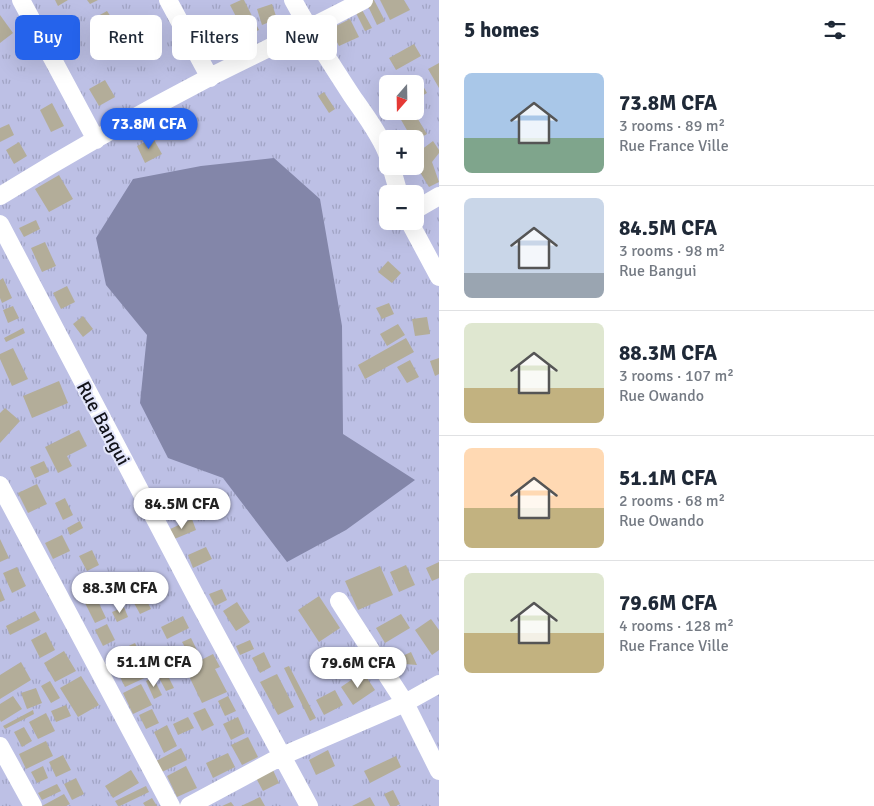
<!DOCTYPE html>
<meta charset="utf-8">
<style>
:root{--surface:#fff;--page:#f2f2f3;--text:#1f2937;--muted:#747a83;--line:#e0e1e3;--accent:#2563eb}
body{margin:0;font-family:Signika,sans-serif;background:var(--page);color:var(--text);height:100vh;display:flex;flex-direction:column;font-size:19px;white-space:nowrap}
*{box-sizing:border-box;margin:0}
p{font-size:16px;color:var(--muted)}
.icon{flex:none;width:28px;height:28px;fill:none;stroke:currentColor;stroke-width:2;stroke-linecap:round;stroke-linejoin:round}
.map{position:relative;flex:1;overflow:hidden}
.details{display:flex;flex-direction:column;background:var(--surface);width:435px}
.details>*{flex:none}
.hud{position:absolute;left:15px;top:15px;width:349px;height:45px;display:flex;gap:10px}
.needle{width:32px;rotate:200deg}
.buttons{position:absolute;left:379px;top:75px;display:grid;gap:10px}
.buttons a{display:grid;place-items:center;width:45px;height:45px;border-radius:8px;background:var(--surface);box-shadow:0 5px 20px #0002;font-size:25px}
.price{position:absolute;translate:-50% -42px;padding:0 11px;border-radius:18px;background:#fff;color:#222;font-size:16px;line-height:32px;filter:drop-shadow(0 1px 2px #0008)}
.price::after{content:'';position:absolute;left:50%;top:30px;width:15px;height:11px;margin-left:-8px;background:inherit;clip-path:polygon(0 0,100% 0,50% 100%)}
.price.current{background:var(--accent);color:#fff}
ul{padding:0;list-style:none}
li{display:flex;align-items:center;gap:15px;height:125px;padding:0 25px}
li+li{border-top:1px solid var(--line)}
li span{display:grid;place-items:center;flex:none;width:140px;height:100px;border-radius:8px;color:#555}
li>.icon{margin-inline-start:auto}
span .icon{width:60px;height:60px;fill:#fffc;stroke-width:1}
li b{font-size:21px}
h2{display:flex;justify-content:space-between;align-items:center;height:60px;padding:0 25px;font-size:21px}
.pill{padding:0 18px;border-radius:8px;background:var(--surface);box-shadow:0 5px 20px #0002;font-size:18px;line-height:45px}
.pill.current{background:var(--accent);color:#fff}
main{display:flex;flex:1;min-height:0}
.map>svg:first-child{display:block}
</style>
<main>
<div class="map">
<svg width="439" height="806" viewBox="0 0 439 806">
<defs>
<pattern id="grass-tufts" width="24" height="20" patternUnits="userSpaceOnUse" patternTransform="scale(1.25)"><rect width="24" height="20" fill="#bdc0e5"/><path d="M3 7l-1-3M5 7V3M7 7l1-3M15 17l-1-3M17 17v-4M19 17l1-3" fill="none" stroke="#a1a4c4"/></pattern>
</defs>
<rect width="100%" height="100%" fill="#e2e5fa"/>
<path fill="url(#grass-tufts)" fill-rule="evenodd" d="M0,0H439V806H0ZM388,84H415V111H388ZM388,139H415V166H388ZM388,194H415V221H388Z"/>
<path fill="#8386a9" d="M274,158L320,199L342,326L343,434L415,480L346,530L287,562L223,478L168,458L140,403L147,335L106,285L96,238L133,179L201,166Z"/>
<path fill="#b3ad99" d="M55,0H68L58,6Z
M87,0H98L90,4Z
M241,0H244L259,30L246,36L230,5Z
M369,0H374L385,21L377,25L366,2Z
M380,0H404L410,10L390,20Z
M272,4L277,19L262,25L257,9Z
M361,8L372,28L365,31L355,11Z
M107,11L113,20L104,26L98,16Z
M0,15L13,33L0,43Z
M144,15L149,22L137,30L132,23Z
M225,16L238,38L225,45L212,23Z
M350,19L359,37L339,46L330,29Z
M123,27L132,43L120,50L111,33Z
M414,44L421,56L396,70L389,58Z
M439,63V88L428,69Z
M418,77L427,93L418,98L415,93V84H410L409,82Z
M105,80L115,97L99,106L89,89Z
M324,92L335,109L329,113L318,96Z
M52,103L64,126L51,132L40,110Z
M413,111L427,134L415,141V139H412L400,118Z
M9,124L14,135L0,142V128Z
M153,138L162,154L145,163L137,146Z
M433,141L439,150V153L432,162L439,182L429,187L415,164L421,150Z
M19,142L27,156L14,164L6,150Z
M59,175L73,199L49,212L35,189Z
M36,220L40,229L24,237L19,228Z
M45,242L56,266L42,272L31,248Z
M388,261L401,273L392,283L378,272Z
M3,278L12,298L2,303L0,298V280Z
M67,286L75,302L61,309L53,293Z
M389,303L394,314L382,319L376,308Z
M13,306L19,318L8,323L3,310Z
M83,316L93,329L83,337L73,324Z
M427,317L430,334L415,336L412,319Z
M398,324L405,335L387,346L380,334Z
M23,328L25,333L6,342L4,338Z
M406,338L414,352L365,379L358,365Z
M13,348L28,379L12,386L0,359V354Z
M439,358V374L435,376L430,361Z
M410,360L419,377L407,383L397,367Z
M59,381L68,403L32,418L23,396Z
M5,408L20,421L0,443V413Z
M79,430L87,446L67,456L72,466L58,473L45,447Z
M44,461L49,472L35,478L30,467Z
M37,484L47,504L28,513L18,493Z
M65,498L73,515L63,520L55,503Z
M192,519L196,530L172,540L168,530Z
M80,521L83,528L70,535L67,528Z
M62,535L70,551L53,559L45,543Z
M0,539L9,558L0,562Z
M206,547L212,559L193,568L188,555Z
M92,550L99,565L87,571L79,556Z
M439,562V578L432,581L426,568Z
M406,565L415,585L399,592L390,572Z
M380,566L393,595L358,610L345,581Z
M17,567L26,586L12,593L3,573Z
M149,577L153,584L117,602L113,594Z
M0,588L5,600L0,602Z
M222,589L227,600L215,606L209,594Z
M319,596L340,628L319,642L298,610Z
M96,597L106,618L95,623L85,603Z
M145,597L151,609L140,614L134,603Z
M237,602L250,622L236,631L223,611Z
M124,607L128,617L117,622L112,612Z
M35,611L40,620L10,635L6,626Z
M401,614L410,628L385,643L376,628Z
M183,616L189,628L167,639L161,627Z
M431,619L439,630V650L432,655L415,630Z
M107,624L115,640L103,646L95,630Z
M46,632L55,650L40,658L31,640Z
M191,638L198,652L190,656L182,642Z
M250,640L254,649L240,655L236,646Z
M135,643L151,675L125,687L109,655Z
M64,651L76,671L55,682L44,663Z
M264,652L271,667L260,673L252,658Z
M411,652L417,665L405,664L396,659Z
M213,654L220,667L215,669L227,692L202,703L185,668Z
M21,662L31,680L0,699V675Z
M289,666L316,718L310,721L284,668Z
M166,672L174,688L166,691L158,676Z
M363,672L375,690L353,705L341,687Z
M277,674L294,707L278,715L260,682Z
M81,676L99,705L78,717L60,688Z
M153,677L162,695L154,699L146,681Z
M50,681L60,698L51,703L41,686Z
M141,684L152,705L133,714L123,693Z
M36,688L42,703L27,709L21,693Z
M335,690L343,705L324,715L316,700Z
M13,696L22,709L1,722L0,720V704Z
M228,696L236,711L225,716L218,701Z
M66,705L71,716L56,722L51,711Z
M205,708L214,725L202,731L193,713Z
M152,709L159,723L146,729L139,715Z
M33,710L34,714L5,729L3,726Z
M46,713L55,731L38,739L29,722Z
M188,717L194,728L178,735L173,724Z
M238,717L245,733L231,740L223,724Z
M167,725L177,746L164,753L154,732Z
M24,727L32,741L22,747L14,732Z
M248,737L258,757L242,765L231,745Z
M46,741L53,756L26,769L19,754Z
M181,748L187,760L162,772L156,761Z
M328,750L335,766L316,775L309,760Z
M228,753L235,767L213,778L206,763Z
M63,755L71,770L56,777L49,762Z
M396,756L401,767L370,783L364,771Z
M43,766L48,778L37,783L31,772Z
M186,766L197,788L177,797L167,776Z
M131,770L139,783L113,798L105,786Z
M273,770L279,783L263,791L256,778Z
M76,778L84,794L72,800L64,784Z
M57,784L61,791L42,800L38,793Z
M146,786L149,792L120,806H118L115,801Z
M393,790L400,804L396,806H390L384,794Z
M64,794L70,804L66,806H42Z
M260,797L265,806H241Z
M370,797L375,806H352Z
M152,798L157,806H145L143,803Z
M231,802L234,806H222Z"/>
<g fill="none" stroke-linecap="round" stroke-linejoin="round">
<path stroke="#fff" stroke-width="18" d="M21,0L96,140
M168,0L210,78
M293,0C311,33 331,64 352,96C363,112 382,137 388,156
M391,166L399,194
M0,196C68,154 137,115 208,78C260,52 313,27 364,0
M415,210L439,196
M409,221L439,277
M0,224L196,597L309,806
M0,485L171,806
M339,601L405,703L439,771
M0,746L33,806
M189,806L282,756L405,703L439,684"/>
</g>
<g text-anchor="middle" stroke-width="4" stroke-linejoin="round" paint-order="stroke">
<g font-size="19" fill="#12131a" stroke="#e2e5fa">
<text transform="translate(104 423) rotate(62)" y="7">Rue Bangui</text>
</g>
</g>
</svg>
<div class="buttons">
<a><svg class="needle" viewBox="-14 -14 28 28"><path d="M0-13l5 13h-10z" fill="#e53935"/><path d="M0 13l5-13h-10z" fill="#747a83"/></svg></a>
<a>+</a>
<a>−</a>
</div>
<b class="price current" style="left:149px;top:150px">73.8M CFA</b>
<b class="price" style="left:182px;top:530px">84.5M CFA</b>
<b class="price" style="left:120px;top:614px">88.3M CFA</b>
<b class="price" style="left:154px;top:688px">51.1M CFA</b>
<b class="price" style="left:358px;top:689px">79.6M CFA</b>
<div class="hud">
<a class="pill current">Buy</a>
<a class="pill">Rent</a>
<a class="pill">Filters</a>
<a class="pill">New</a>
</div>
</div>
<section class="details">
<h2>5 homes<svg class="icon" aria-label="filters" viewBox="0 0 24 24"><path d="M4 7h16M4 17h16"/><circle cx="9" cy="7" r="2"/><circle cx="15" cy="17" r="2"/></svg></h2>
<ul>
<li><span style="background:linear-gradient(#a9c7e8 65%,#7fa58c 0)"><svg class="icon" aria-label="home" viewBox="0 0 24 24"><path d="M3 11l9-7 9 7M6 9v11h12V9"/></svg></span><div><b>73.8M CFA</b><p>3 rooms · 89 m²</p><p>Rue France Ville</p></div></li>
<li><span style="background:linear-gradient(#c9d6e8 75%,#9aa5b1 0)"><svg class="icon" aria-label="home" viewBox="0 0 24 24"><path d="M3 11l9-7 9 7M6 9v11h12V9"/></svg></span><div><b>84.5M CFA</b><p>3 rooms · 98 m²</p><p>Rue Bangui</p></div></li>
<li><span style="background:linear-gradient(#dfe7d0 65%,#c2b280 0)"><svg class="icon" aria-label="home" viewBox="0 0 24 24"><path d="M3 11l9-7 9 7M6 9v11h12V9"/></svg></span><div><b>88.3M CFA</b><p>3 rooms · 107 m²</p><p>Rue Owando</p></div></li>
<li><span style="background:linear-gradient(#ffd9b3 60%,#c2b280 0)"><svg class="icon" aria-label="home" viewBox="0 0 24 24"><path d="M3 11l9-7 9 7M6 9v11h12V9"/></svg></span><div><b>51.1M CFA</b><p>2 rooms · 68 m²</p><p>Rue Owando</p></div></li>
<li><span style="background:linear-gradient(#dfe7d0 60%,#c2b280 0)"><svg class="icon" aria-label="home" viewBox="0 0 24 24"><path d="M3 11l9-7 9 7M6 9v11h12V9"/></svg></span><div><b>79.6M CFA</b><p>4 rooms · 128 m²</p><p>Rue France Ville</p></div></li>
</ul>
</section>
</main>
